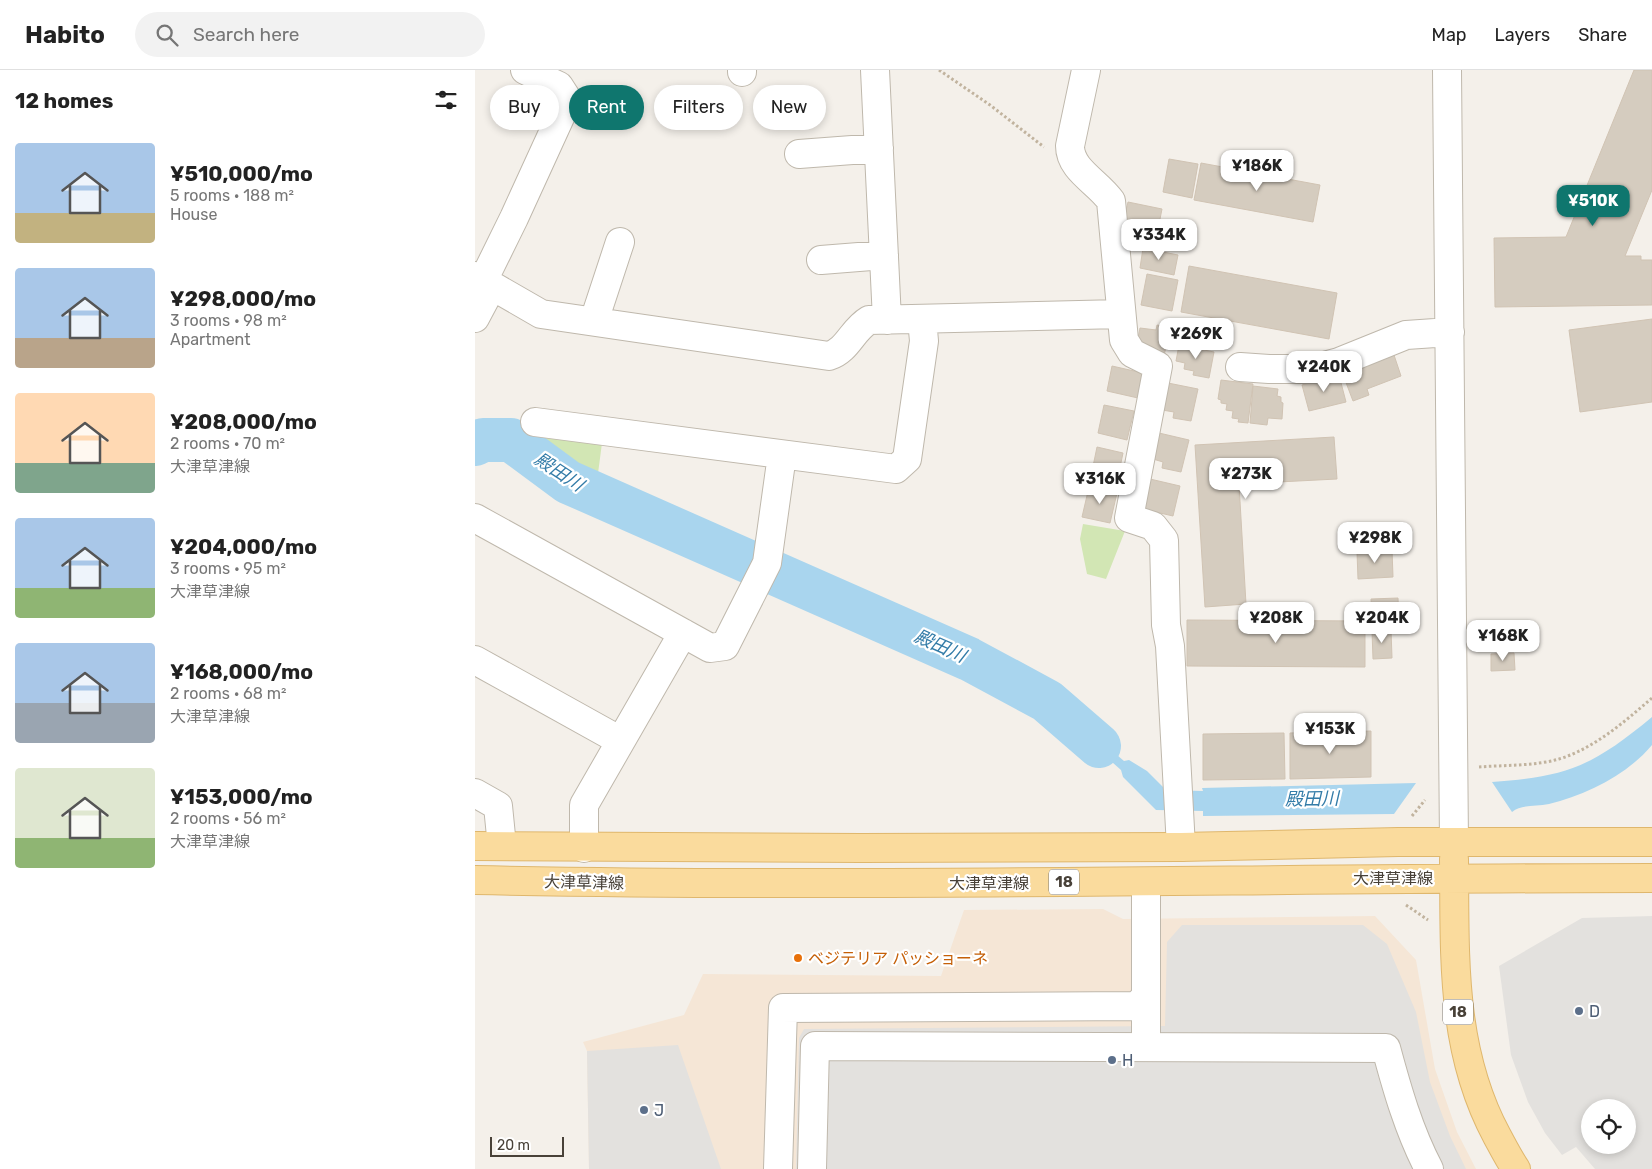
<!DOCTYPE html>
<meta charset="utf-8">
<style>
:root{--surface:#fff;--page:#f2f2f2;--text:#222;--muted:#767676;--line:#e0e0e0;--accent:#0f766e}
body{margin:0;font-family:Rubik,"Noto Sans JP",sans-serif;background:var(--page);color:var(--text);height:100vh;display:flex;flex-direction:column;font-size:19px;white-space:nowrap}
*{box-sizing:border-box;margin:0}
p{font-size:16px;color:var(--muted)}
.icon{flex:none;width:28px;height:28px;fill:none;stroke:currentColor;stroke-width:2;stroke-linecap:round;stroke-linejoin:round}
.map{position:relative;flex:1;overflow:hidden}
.panel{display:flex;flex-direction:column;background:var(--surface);width:475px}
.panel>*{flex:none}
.banner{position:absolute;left:15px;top:15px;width:475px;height:45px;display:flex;gap:10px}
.tools{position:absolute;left:1106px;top:1029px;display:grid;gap:10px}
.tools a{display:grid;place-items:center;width:55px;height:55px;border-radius:50%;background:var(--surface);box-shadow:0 2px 8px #0003;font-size:25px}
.scale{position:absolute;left:15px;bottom:12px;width:74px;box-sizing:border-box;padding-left:5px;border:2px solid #484138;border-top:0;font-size:14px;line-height:18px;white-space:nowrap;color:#484138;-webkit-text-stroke:4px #fff;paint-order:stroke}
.price{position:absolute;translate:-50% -42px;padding:0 11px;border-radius:10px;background:#fff;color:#222;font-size:16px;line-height:32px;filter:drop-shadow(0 1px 2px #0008)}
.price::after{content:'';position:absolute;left:50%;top:30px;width:15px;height:11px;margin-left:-8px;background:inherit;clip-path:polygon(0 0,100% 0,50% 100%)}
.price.active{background:var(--accent);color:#fff}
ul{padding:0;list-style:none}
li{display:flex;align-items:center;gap:15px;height:125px;padding:0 15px}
li span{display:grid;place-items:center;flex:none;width:140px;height:100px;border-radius:5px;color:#555}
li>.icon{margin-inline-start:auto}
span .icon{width:60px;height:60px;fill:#fffc;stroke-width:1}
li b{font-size:21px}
h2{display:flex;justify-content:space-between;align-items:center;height:60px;padding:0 15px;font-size:21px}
.pill{padding:0 18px;border-radius:22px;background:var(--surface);box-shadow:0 2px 8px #0003;font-size:18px;line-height:45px}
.pill.active{background:var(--accent);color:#fff}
header{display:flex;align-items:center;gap:30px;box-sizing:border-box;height:70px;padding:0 25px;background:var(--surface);border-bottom:1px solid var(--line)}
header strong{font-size:24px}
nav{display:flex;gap:28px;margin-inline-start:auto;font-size:18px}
.search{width:350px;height:45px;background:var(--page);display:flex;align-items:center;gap:12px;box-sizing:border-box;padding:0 18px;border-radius:28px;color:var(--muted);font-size:19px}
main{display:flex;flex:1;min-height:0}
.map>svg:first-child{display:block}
</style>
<header>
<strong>Habito</strong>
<div class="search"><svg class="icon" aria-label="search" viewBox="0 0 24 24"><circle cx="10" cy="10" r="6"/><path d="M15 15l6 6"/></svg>Search here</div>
<nav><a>Map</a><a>Layers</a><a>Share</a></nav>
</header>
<main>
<section class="panel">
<h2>12 homes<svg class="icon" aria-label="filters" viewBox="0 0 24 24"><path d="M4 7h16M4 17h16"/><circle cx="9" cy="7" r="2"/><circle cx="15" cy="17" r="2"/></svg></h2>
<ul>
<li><span style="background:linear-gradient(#a9c7e8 70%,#c2b280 0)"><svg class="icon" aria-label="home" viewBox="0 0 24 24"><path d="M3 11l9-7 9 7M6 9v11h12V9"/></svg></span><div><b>¥510,000/mo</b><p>5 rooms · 188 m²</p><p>House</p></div></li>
<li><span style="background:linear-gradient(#a9c7e8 70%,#b9a48a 0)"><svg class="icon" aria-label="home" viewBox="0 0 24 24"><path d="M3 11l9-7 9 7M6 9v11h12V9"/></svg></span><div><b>¥298,000/mo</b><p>3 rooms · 98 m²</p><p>Apartment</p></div></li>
<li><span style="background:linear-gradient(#ffd9b3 70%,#7fa58c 0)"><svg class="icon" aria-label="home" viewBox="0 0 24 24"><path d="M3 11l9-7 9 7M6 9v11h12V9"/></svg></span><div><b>¥208,000/mo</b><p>2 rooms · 70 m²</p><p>大津草津線</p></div></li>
<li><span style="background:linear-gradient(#a9c7e8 70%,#8fb573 0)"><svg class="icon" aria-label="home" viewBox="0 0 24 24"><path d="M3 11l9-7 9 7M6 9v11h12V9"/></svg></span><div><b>¥204,000/mo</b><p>3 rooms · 95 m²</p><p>大津草津線</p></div></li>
<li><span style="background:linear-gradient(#a9c7e8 60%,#9aa5b1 0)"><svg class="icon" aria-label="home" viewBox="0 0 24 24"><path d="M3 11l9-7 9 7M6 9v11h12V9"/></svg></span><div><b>¥168,000/mo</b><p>2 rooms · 68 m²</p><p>大津草津線</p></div></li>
<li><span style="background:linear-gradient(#dfe7d0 70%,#8fb573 0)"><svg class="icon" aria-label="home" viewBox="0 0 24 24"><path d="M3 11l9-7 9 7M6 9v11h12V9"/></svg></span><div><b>¥153,000/mo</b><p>2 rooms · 56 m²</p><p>大津草津線</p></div></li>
</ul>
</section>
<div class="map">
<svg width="1177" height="1099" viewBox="0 0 1177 1099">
<rect width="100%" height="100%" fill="#f4f0ea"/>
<path fill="#f5e6d6" d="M628,839L648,849L900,846L941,890L960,999L982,1062L1001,1099H114L112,981L108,972L209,945L228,904L466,906L489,840Z"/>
<path fill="#d2e6b4" d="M55,363L127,373L122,411L82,393L55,370Z
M608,454L650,461L631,509L612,504L605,469Z"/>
<path fill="#e3e1de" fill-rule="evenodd" d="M1177,846V1099H1120L1101,1077L1087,1085L1070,1063L1053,1032L1036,985L1024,896L1107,848ZM1115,1038H1152V1075H1115Z
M707,855H888L912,874L941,942L955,1012L975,1066L991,1099H321L324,968L329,959L690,956L692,872Z
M203,975L246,1099H114L112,981Z"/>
<path fill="#a9d5ee" d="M582,634L649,691L654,690L672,701L691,720L728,721L727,718L941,713L919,744L728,746V741L681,740L648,707L646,700L578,640Z
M1177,647V675C1152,705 1111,725 1074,734C1061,737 1047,734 1037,742L1017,712C1093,707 1119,695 1177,647Z"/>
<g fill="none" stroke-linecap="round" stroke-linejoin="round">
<path stroke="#a9d5ee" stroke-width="44" d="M0,374L8,370H36L93,412L494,589L572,631L624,676"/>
</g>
<path fill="#d5ccbf" stroke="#d0c3b3" d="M1159,0H1177V120L1150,186H1166V190H1177V235L1020,237L1019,168L1091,167Z
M694,89L723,94L717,128L688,122Z
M726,93L845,115L838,152L719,130Z
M653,132L687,139L682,164L647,158Z
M668,178L703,185L699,205L665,198Z
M714,196L862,223L854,269L706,242Z
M672,204L703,210L697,241L666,235Z
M1177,249V332L1105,342L1094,260Z
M682,255L695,257L689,286L662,274L665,258L681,260Z
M704,275L739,282L734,308L718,305L719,301L709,299L710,293L701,291Z
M918,282L926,306L892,319L894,325L878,331L867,302Z
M637,296L668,303L663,328L632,321Z
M864,305L871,332L834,341L827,315Z
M746,310L778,314L773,353L763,352L764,349L757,348L758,341L751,340L752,334L746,333V330L743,329Z
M693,313L723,319L716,351L698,348L699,342L687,340Z
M778,316L803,319L802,326L806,327V332L808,333L807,349L793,348L792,355L775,353Z
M629,335L659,341L652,370L623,363Z
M684,363L714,370L706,402L687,398L688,392L678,389Z
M859,367L862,409L764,414L771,534L730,537L720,375Z
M622,377L648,383L642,412L616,406Z
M675,409L705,416L698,446L668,439Z
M614,417L642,423L635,453L607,447Z
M917,480L918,507L883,509L882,482Z
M923,528L924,554L897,555L896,529Z
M712,550L890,551V597L712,596Z
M916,560L917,588L898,589L897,561Z
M1039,583L1040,600L1016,601V584Z
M896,661V707L815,709V663Z
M809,663L810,709L728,710V664Z"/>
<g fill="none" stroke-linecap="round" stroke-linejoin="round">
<defs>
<path id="minor" d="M400,0L412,250
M611,0L595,76C595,100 623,112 636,131L649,270L657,283L683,296L654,448L678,456L689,470L691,555L695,576L706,777
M972,0L979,773
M267,2V0
M324,84L404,78
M346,190L409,185
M0,206L66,244L354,286C373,280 377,260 394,250L646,244
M8,211L39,148L93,30L84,16L50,0
M0,248L17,216
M119,251L145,172
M765,297L794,299H838L864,292L931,265L975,262
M60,352L421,399L432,389L449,271L447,249
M0,448L235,578L250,576L292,493L307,385
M0,590L144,670
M0,723L23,736L27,776
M109,778V735L208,563
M671,927V977
M303,1099L308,938L661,936L671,927V812
M337,1099L340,976L911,978C922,1019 934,1061 954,1099"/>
<path id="major" d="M0,776L386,778L706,777L923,772H1177
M979,789C980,885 975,979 1022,1066C1028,1077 1034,1089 1041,1099
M0,810C392,818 785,808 1177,808"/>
</defs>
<use href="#minor" stroke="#bfb8ac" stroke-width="30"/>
<use href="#major" stroke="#dfb76d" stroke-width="30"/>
<path stroke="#c1b39e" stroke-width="3" stroke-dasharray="2.5 2.5" stroke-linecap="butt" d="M464,0L515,35L569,77
M1004,697C1030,695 1060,696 1084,689C1120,678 1149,652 1177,628
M937,746L950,730
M931,835L953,850"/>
<use href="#minor" stroke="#fff" stroke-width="28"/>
<use href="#major" stroke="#fadb9d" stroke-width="28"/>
</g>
<circle fill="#e8710a" stroke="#fff" stroke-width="2" cx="323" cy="888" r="5"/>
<g fill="#5c6f8a" stroke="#fff" stroke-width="2">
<circle cx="1104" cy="941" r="5"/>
<circle cx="637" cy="990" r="5"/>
<circle cx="169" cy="1040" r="5"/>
</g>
<g text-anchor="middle" stroke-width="4.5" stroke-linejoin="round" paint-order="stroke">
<g fill="#fff" stroke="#7f7a74" stroke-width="1">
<rect x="574" y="799.5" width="30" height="25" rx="4"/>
<rect x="968" y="929.5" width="30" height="25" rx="4"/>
</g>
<g font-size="15" font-weight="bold" fill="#484138">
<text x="589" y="817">18</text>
<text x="983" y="947">18</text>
</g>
<g font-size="16" fill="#484138" stroke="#fff">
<text x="918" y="814">大津草津線</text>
<text transform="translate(109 812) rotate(1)" y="6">大津草津線</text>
<text x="514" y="819">大津草津線</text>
</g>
<g font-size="16" fill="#c56008" stroke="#fff" text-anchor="start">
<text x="333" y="894">ベジテリア パッショーネ</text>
</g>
<g font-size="16" fill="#4e5e75" stroke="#fff" text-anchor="start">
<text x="1114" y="947">D</text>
<text x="647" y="996">H</text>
<text x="179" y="1046">J</text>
</g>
<g font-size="18" font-style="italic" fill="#337ca8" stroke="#fff">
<text transform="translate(84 402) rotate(33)" y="6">殿田川</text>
<text transform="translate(465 576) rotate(24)" y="6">殿田川</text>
<text transform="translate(837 729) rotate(-1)" y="6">殿田川</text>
</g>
</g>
</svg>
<div class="tools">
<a><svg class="icon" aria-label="locate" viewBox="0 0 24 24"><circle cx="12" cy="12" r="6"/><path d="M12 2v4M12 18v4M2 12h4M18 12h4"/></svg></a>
</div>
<div class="scale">20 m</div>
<b class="price" style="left:782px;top:122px">¥186K</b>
<b class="price active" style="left:1118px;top:157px">¥510K</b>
<b class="price" style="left:684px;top:191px">¥334K</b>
<b class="price" style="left:721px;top:290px">¥269K</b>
<b class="price" style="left:849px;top:323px">¥240K</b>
<b class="price" style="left:771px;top:430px">¥273K</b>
<b class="price" style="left:625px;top:435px">¥316K</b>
<b class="price" style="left:900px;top:494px">¥298K</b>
<b class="price" style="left:801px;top:574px">¥208K</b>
<b class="price" style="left:907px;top:574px">¥204K</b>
<b class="price" style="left:1028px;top:592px">¥168K</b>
<b class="price" style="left:855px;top:685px">¥153K</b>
<div class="banner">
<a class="pill">Buy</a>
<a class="pill active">Rent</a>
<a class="pill">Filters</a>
<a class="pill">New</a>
</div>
</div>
</main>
